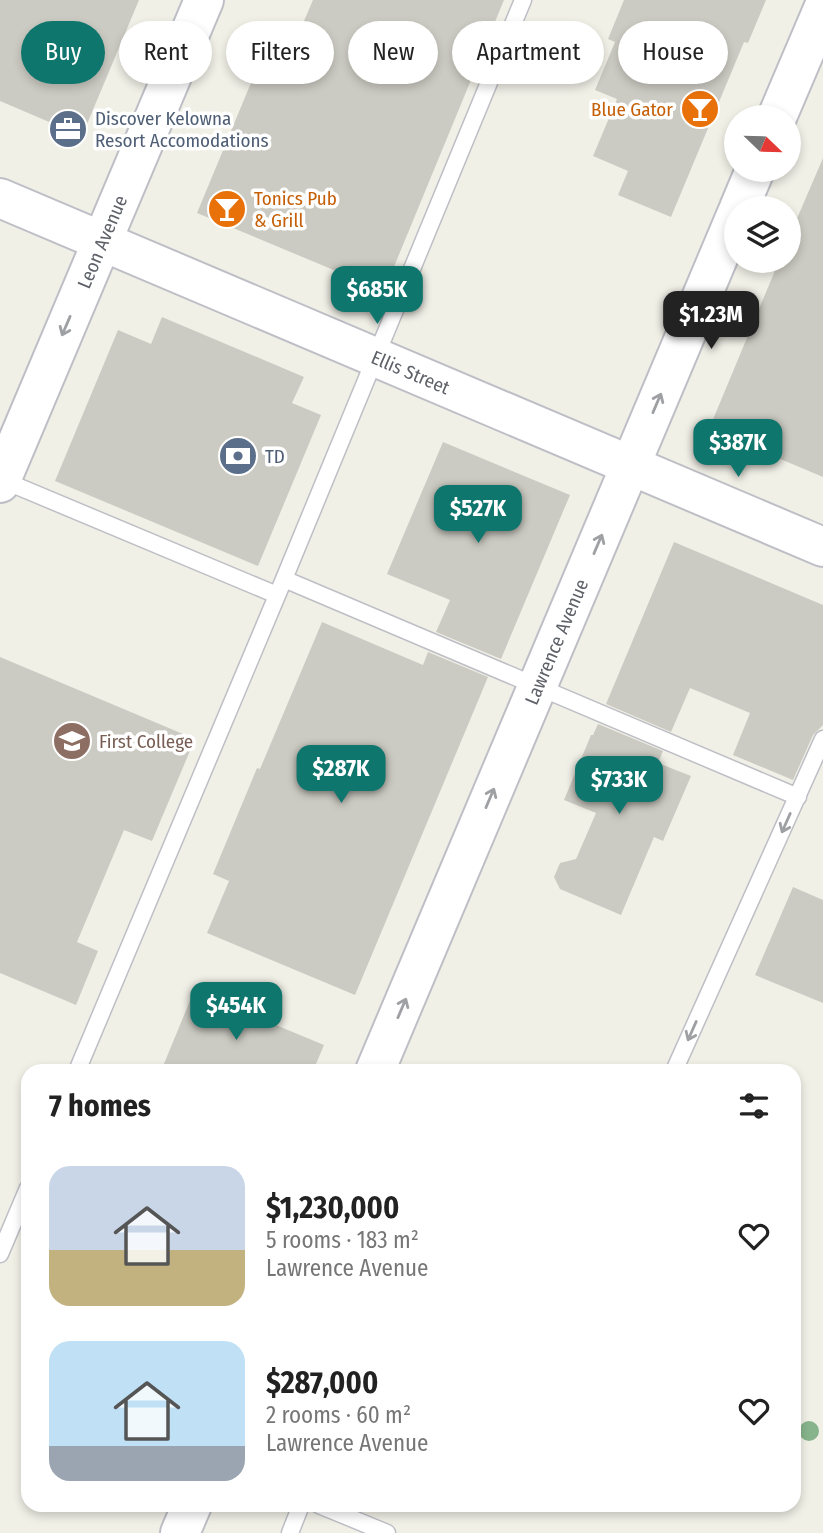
<!DOCTYPE html>
<meta charset="utf-8">
<style>
:root{--surface:#fff;--page:#f2f2f2;--text:#222;--muted:#767676;--accent:#0f766e}
body{margin:0;font-family:"Fira Sans Condensed",sans-serif;background:var(--page);color:var(--text);height:100vh;display:flex;flex-direction:column;font-size:26px;white-space:nowrap}
*{box-sizing:border-box;margin:0}
p{font-size:23px;color:var(--muted)}
.icon{flex:none;width:38px;height:38px;fill:none;stroke:currentColor;stroke-width:2;stroke-linecap:round;stroke-linejoin:round}
.map{position:relative;flex:1;overflow:hidden}
.details{position:absolute;left:21px;top:1064px;width:780px;height:448px;display:flex;flex-direction:column;background:var(--surface);border-radius:21px;box-shadow:0 4px 10px #0003}
.details>*{flex:none}
.top-card{position:absolute;left:21px;top:21px;width:782px;height:63px;display:flex;gap:14px}
.needle{width:46px;rotate:113deg}
.fabs{position:absolute;left:724px;top:105px;display:grid;gap:14px}
.fabs a{display:grid;place-items:center;width:77px;height:77px;border-radius:50%;background:var(--surface);box-shadow:0 4px 10px #0003;font-size:35px}
.price{position:absolute;translate:-50% -60px;padding:0 16px;border-radius:14px;background:var(--accent);color:#fff;font-size:23px;line-height:46px;filter:drop-shadow(0 2px 4px #0008)}
.price::after{content:'';position:absolute;left:50%;top:42px;width:21px;height:16px;margin-left:-10px;background:inherit;clip-path:polygon(0 0,100% 0,50% 100%)}
.price.on{background:#222;color:#fff}
ul{padding:0;list-style:none}
li{display:flex;align-items:center;gap:21px;height:175px;padding:0 28px}
li span{display:grid;place-items:center;flex:none;width:196px;height:140px;border-radius:21px;color:#555}
li>.icon{margin-inline-start:auto}
span .icon{width:84px;height:84px;fill:#fffc;stroke-width:1}
li b{font-size:30px}
h2{display:flex;justify-content:space-between;align-items:center;height:84px;padding:0 28px;font-size:30px}
.chip{padding:0 24px;border-radius:32px;background:var(--surface);box-shadow:0 4px 10px #0003;font-size:24px;line-height:63px}
.chip.on{background:var(--accent);color:#fff}
.map>svg:first-child{display:block}
</style>
<div class="map">
<svg width="823" height="1533" viewBox="0 0 823 1533">
<rect width="100%" height="100%" fill="#f1f0e7"/>
<path fill="#cccbc3" d="M0,0H139L82,136L0,101Z
M313,0H504L384,291L197,213L265,49L288,58Z
M624,0H766L748,43L744,42L671,217L618,195L628,171L593,156L617,99L595,90L615,42L608,39Z
M823,158V477L709,429L779,261H789V237Z
M162,317L304,377L292,403L321,415L258,566L55,481L118,330L151,344Z
M443,442L570,495L501,659L436,632L450,600L387,574Z
M674,542L823,605V725L813,735L793,780L733,755L750,713L690,688L671,732L606,704Z
M322,622L423,665L428,652L488,677L355,995L207,933L229,881L213,874L257,768L260,769Z
M0,657L195,739L152,841L124,830L77,942L98,951L76,1005L0,973Z
M598,724L663,751L658,763L691,776L663,841L654,837L621,915L560,889L554,877L560,863L576,859L596,813L564,800L591,735H593Z
M793,887L823,900V1003L755,975Z
M194,991L324,1045L313,1071H161Z"/>
<g fill="none" stroke-linecap="round" stroke-linejoin="round">
<defs>
<path id="service" d="M0,479L277,595
M284,579L798,797
M77,1071L284,579L523,0
M674,1071L823,739
M0,1254L28,1188
M319,1505L387,1533
M290,1533L301,1505"/>
<g id="tertiary">
<path d="M777,117L823,9"/>
<path id="s1" d="M0,198L823,547"/>
<path d="M739,208L755,170"/>
<path id="s2" d="M0,483L204,0"/>
<path id="s3" d="M375,1071L737,213"/>
<path d="M180,1533L192,1505"/>
</g>
</defs>
<use href="#service" stroke="#bebfc6" stroke-width="19"/>
<use href="#tertiary" stroke="#bebfc6" stroke-width="42"/>
<use href="#service" stroke="#fff" stroke-width="16"/>
<use href="#tertiary" stroke="#fff" stroke-width="38"/>
</g>
<circle fill="#87b48c" cx="809" cy="1431" r="10"/>
<defs><path id="oneway-shaft" d="M-6 0H5M1.5-3L5.5 0L1.5 3" fill="none" stroke-width="1.6" stroke-linecap="round" stroke-linejoin="round" transform="scale(1.75)"/></defs>
<g stroke="#9ea0a4">
<use href="#oneway-shaft" transform="translate(66 326) rotate(113)"/>
<use href="#oneway-shaft" transform="translate(657 403) rotate(-67)"/>
<use href="#oneway-shaft" transform="translate(598 544) rotate(-67)"/>
<use href="#oneway-shaft" transform="translate(490 798) rotate(-67)"/>
<use href="#oneway-shaft" transform="translate(786 823) rotate(114)"/>
<use href="#oneway-shaft" transform="translate(402 1008) rotate(-67)"/>
<use href="#oneway-shaft" transform="translate(692 1031) rotate(114)"/>
</g>
<defs>
<symbol id="bar-disc" viewBox="-11 -11 22 22"><circle r="9.5" fill="#e8710a" stroke="#fff"/><path d="M-6-5H6L.8 .8V4.5H3.5V6h-7V4.5H-.8V.8Z" fill="#fff"/></symbol>
<symbol id="office-disc" viewBox="-11 -11 22 22"><circle r="9.5" fill="#5c6f8a" stroke="#fff"/><path d="M-6-3h4V-5.5h4V-3h4V5H-6ZM-1-4.5V-3h2v-1.5ZM-6 0V1H6V0Z" fill="#fff"/></symbol>
<symbol id="bank-disc" viewBox="-11 -11 22 22"><circle r="9.5" fill="#5c6f8a" stroke="#fff"/><path d="M-6-4H6V4H-6ZM0-2.3a2.3 2.3 0 1 0 0 4.6a2.3 2.3 0 1 0 0-4.6Z" fill="#fff"/></symbol>
<symbol id="university-disc" viewBox="-11 -11 22 22"><circle r="9.5" fill="#8d6e63" stroke="#fff"/><path d="M0-5L7-2L0 1L-7-2ZM-4 1L0 2.5L4 1V4Q0 6-4 4Z" fill="#fff"/></symbol>
</defs>
<g fill-rule="evenodd">
<use href="#bar-disc" x="678" y="87" width="44" height="44"/>
<use href="#office-disc" x="46" y="107" width="44" height="44"/>
<use href="#bar-disc" x="205" y="187" width="44" height="44"/>
<use href="#bank-disc" x="216" y="434" width="44" height="44"/>
<use href="#university-disc" x="50" y="719" width="44" height="44"/>
</g>
<g text-anchor="middle" stroke-width="7" stroke-linejoin="round" paint-order="stroke">
<g font-size="19" fill="#c56008" stroke="#fff" text-anchor="end">
<text x="673" y="116">Blue Gator</text>
<text x="254" y="205" text-anchor="start">Tonics Pub<tspan x="254" dy="22">&amp; Grill</tspan></text>
</g>
<g font-size="19" fill="#4e5e75" stroke="#fff" text-anchor="start">
<text x="95" y="125">Discover Kelowna<tspan x="95" dy="22">Resort Accomodations</tspan></text>
<text x="265" y="463">TD</text>
</g>
<g font-size="19" fill="#5e6168" stroke="#fff">
<text dy="7" stroke="none"><textPath href="#s2" startOffset="262">Leon Avenue</textPath></text>
<text dy="7" stroke="none"><textPath href="#s1" startOffset="446">Ellis Street</textPath></text>
<text dy="7" stroke="none"><textPath href="#s3" startOffset="466">Lawrence Avenue</textPath></text>
</g>
<g font-size="19" fill="#785e54" stroke="#fff" text-anchor="start">
<text x="99" y="748">First College</text>
</g>
</g>
</svg>
<div class="fabs">
<a><svg class="needle" viewBox="-14 -14 28 28"><path d="M0-13l5 13h-10z" fill="#e53935"/><path d="M0 13l5-13h-10z" fill="#767676"/></svg></a>
<a><svg class="icon" aria-label="layers" viewBox="0 0 24 24"><path d="M12 4l9 5-9 5-9-5zM3 14l9 5 9-5"/></svg></a>
</div>
<b class="price" style="left:377px;top:326px">$685K</b>
<b class="price on" style="left:711px;top:351px">$1.23M</b>
<b class="price" style="left:738px;top:479px">$387K</b>
<b class="price" style="left:478px;top:545px">$527K</b>
<b class="price" style="left:341px;top:805px">$287K</b>
<b class="price" style="left:619px;top:816px">$733K</b>
<b class="price" style="left:236px;top:1042px">$454K</b>
<div class="top-card">
<a class="chip on">Buy</a>
<a class="chip">Rent</a>
<a class="chip">Filters</a>
<a class="chip">New</a>
<a class="chip">Apartment</a>
<a class="chip">House</a>
</div>
<section class="details">
<h2>7 homes<svg class="icon" aria-label="filters" viewBox="0 0 24 24"><path d="M4 7h16M4 17h16"/><circle cx="9" cy="7" r="2"/><circle cx="15" cy="17" r="2"/></svg></h2>
<ul>
<li><span style="background:linear-gradient(#c9d6e8 60%,#c2b280 0)"><svg class="icon" aria-label="home" viewBox="0 0 24 24"><path d="M3 11l9-7 9 7M6 9v11h12V9"/></svg></span><div><b>$1,230,000</b><p>5 rooms · 183 m²</p><p>Lawrence Avenue</p></div><svg class="icon" aria-label="heart" viewBox="0 0 24 24"><path d="M12 20l-8-8c-3-5 5-10 8-4 3-6 11-1 8 4z"/></svg></li>
<li><span style="background:linear-gradient(#bfe0f5 75%,#9aa5b1 0)"><svg class="icon" aria-label="home" viewBox="0 0 24 24"><path d="M3 11l9-7 9 7M6 9v11h12V9"/></svg></span><div><b>$287,000</b><p>2 rooms · 60 m²</p><p>Lawrence Avenue</p></div><svg class="icon" aria-label="heart" viewBox="0 0 24 24"><path d="M12 20l-8-8c-3-5 5-10 8-4 3-6 11-1 8 4z"/></svg></li>
</ul>
</section>
</div>
